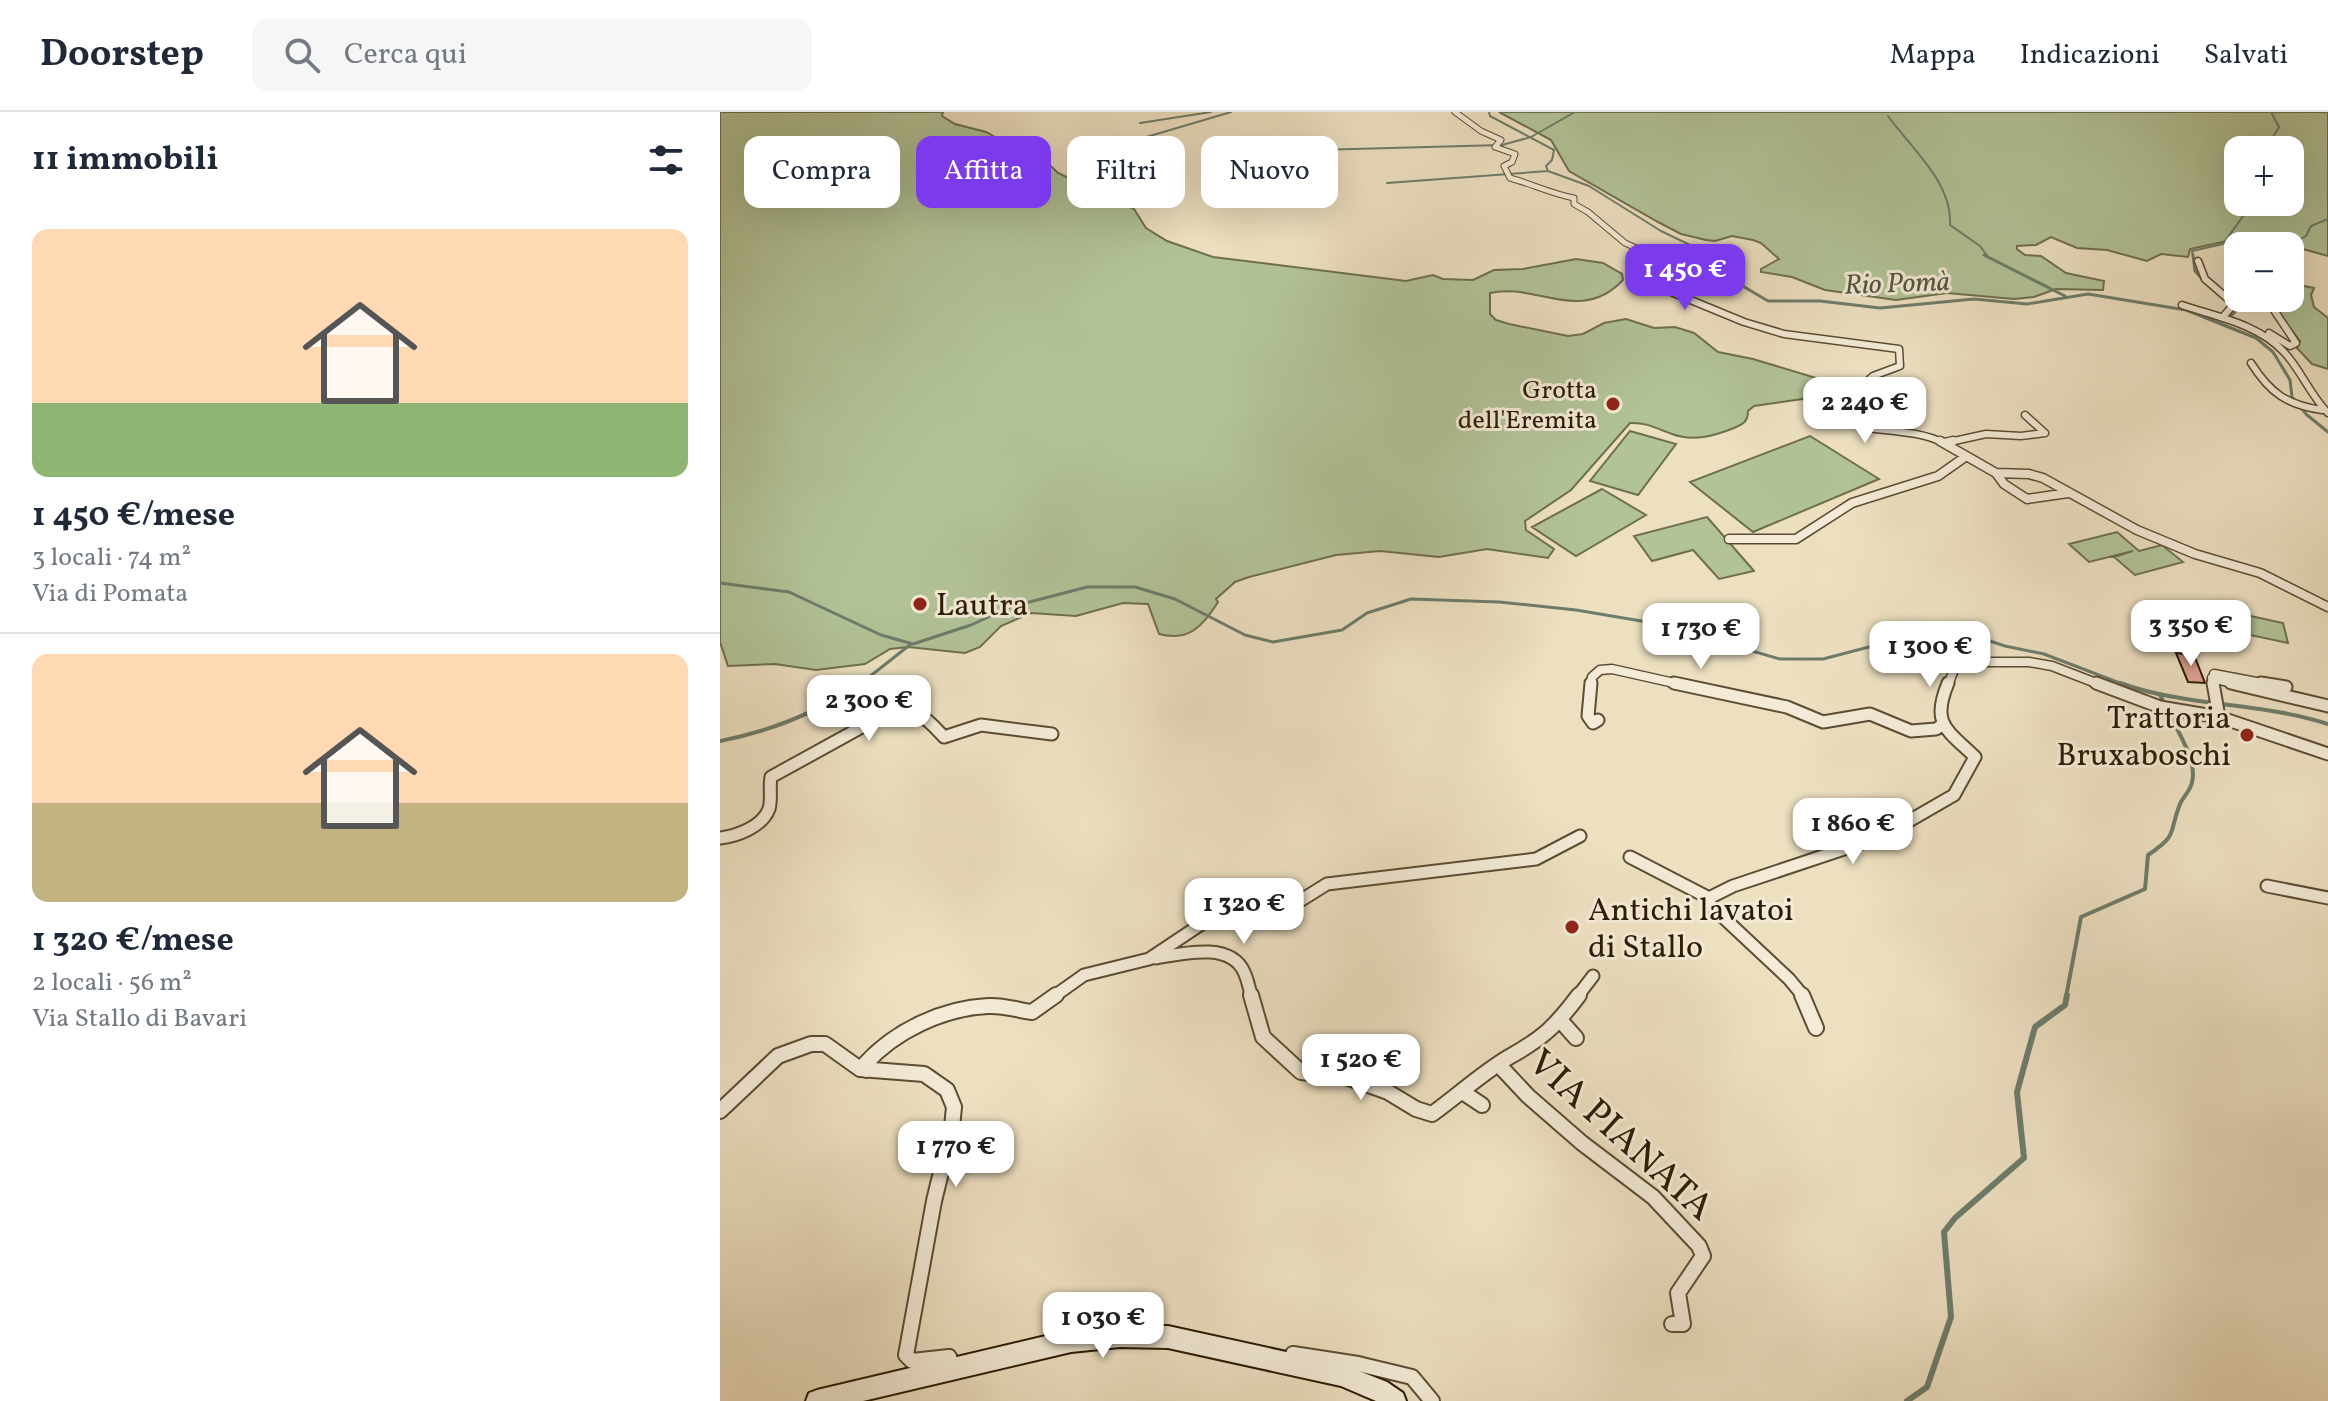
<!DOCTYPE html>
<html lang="it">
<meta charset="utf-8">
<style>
:root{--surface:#fff;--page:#f6f6f7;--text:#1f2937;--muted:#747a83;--line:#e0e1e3;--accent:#7c3aed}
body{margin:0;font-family:Vollkorn,serif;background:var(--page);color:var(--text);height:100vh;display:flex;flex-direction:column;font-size:30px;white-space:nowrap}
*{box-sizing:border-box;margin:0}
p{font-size:26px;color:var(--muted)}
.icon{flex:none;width:44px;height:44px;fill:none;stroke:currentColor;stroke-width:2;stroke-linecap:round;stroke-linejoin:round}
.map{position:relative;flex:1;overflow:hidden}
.panel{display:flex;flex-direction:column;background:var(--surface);width:720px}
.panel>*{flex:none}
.top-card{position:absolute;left:24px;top:24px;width:760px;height:72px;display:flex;gap:16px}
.buttons{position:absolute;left:1504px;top:24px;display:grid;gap:16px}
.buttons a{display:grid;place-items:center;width:80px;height:80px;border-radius:16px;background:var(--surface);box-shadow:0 8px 32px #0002;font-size:40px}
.price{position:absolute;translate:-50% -68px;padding:0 18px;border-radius:16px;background:#fff;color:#222;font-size:26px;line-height:52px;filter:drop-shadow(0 2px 4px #0008)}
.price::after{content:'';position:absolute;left:50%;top:48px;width:24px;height:18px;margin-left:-12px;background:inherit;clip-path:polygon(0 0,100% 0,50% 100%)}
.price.current{background:var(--accent);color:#fff}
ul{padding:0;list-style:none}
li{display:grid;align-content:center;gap:16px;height:424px;padding:0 32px}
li+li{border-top:2px solid var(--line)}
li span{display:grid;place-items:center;height:248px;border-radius:16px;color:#555}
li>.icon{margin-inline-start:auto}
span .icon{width:144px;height:144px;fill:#fffc;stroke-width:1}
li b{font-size:34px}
h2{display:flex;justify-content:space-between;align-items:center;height:96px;padding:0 32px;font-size:34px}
.tag{padding:0 28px;border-radius:16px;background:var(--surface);box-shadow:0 8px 32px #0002;font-size:28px;line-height:72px}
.tag.current{background:var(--accent);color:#fff}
header{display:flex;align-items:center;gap:48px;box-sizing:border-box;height:112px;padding:0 40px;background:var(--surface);border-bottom:2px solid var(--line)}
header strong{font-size:38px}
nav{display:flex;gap:44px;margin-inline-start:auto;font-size:28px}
.search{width:560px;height:72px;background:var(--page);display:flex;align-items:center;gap:20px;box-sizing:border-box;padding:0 28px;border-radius:16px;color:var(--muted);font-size:30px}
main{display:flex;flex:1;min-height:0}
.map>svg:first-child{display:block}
</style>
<header>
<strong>Doorstep</strong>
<div class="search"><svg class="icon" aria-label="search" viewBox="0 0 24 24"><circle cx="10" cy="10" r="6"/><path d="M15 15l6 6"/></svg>Cerca qui</div>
<nav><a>Mappa</a><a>Indicazioni</a><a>Salvati</a></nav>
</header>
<main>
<section class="panel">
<h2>11 immobili<svg class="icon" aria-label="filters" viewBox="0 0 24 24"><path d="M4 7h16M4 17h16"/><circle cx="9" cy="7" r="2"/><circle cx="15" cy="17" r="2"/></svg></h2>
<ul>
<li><span style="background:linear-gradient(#ffd9b3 70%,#8fb573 0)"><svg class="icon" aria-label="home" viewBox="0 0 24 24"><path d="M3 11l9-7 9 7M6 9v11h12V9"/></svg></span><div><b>1 450 €/mese</b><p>3 locali · 74 m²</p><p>Via di Pomata</p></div></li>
<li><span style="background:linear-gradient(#ffd9b3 60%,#c2b280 0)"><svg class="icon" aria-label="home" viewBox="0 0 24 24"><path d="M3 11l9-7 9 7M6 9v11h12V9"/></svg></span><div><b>1 320 €/mese</b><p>2 locali · 56 m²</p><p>Via Stallo di Bavari</p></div></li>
</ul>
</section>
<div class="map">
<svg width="1608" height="1289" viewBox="0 0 1608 1289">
<rect width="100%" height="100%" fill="#ede0c1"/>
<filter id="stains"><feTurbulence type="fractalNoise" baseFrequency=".0025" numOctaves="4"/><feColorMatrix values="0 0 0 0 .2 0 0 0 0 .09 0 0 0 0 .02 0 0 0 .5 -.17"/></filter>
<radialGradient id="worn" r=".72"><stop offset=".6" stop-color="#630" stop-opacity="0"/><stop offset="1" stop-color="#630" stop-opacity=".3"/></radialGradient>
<path fill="#b2c398" stroke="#6e6f4e" stroke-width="2" fill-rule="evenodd" d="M0,0H223L222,4L235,12L266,20L293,35L317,41L338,61L414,97L426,116L447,129L493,145L686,169L713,163L723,167L753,168L774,158L803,157L856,147L883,151L902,162L903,168C861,213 814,170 770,181V202L776,208L789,212L848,224L863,222L884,211L906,207L934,216L955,215L974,221L998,240L1033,247L1096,266L1121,267L1127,272L1104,284L1034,294L1028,299C1028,310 1023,312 1014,316C994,324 973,330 952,322C937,317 927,310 910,311L851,378L805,409L806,418L834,437L828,446L767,437L719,445L660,439L616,443L529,465L515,470L496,487L498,490C483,514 469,530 439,522L428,492L403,491L356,504L311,501L281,514L260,535L245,541L188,535L170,537L145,552L96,558L55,552L8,554L0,530Z
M779,0H1608V144L1583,137L1570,138V134L1527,132L1512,128L1470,137L1468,145L1441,142L1427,149L1387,138L1357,136L1331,125L1316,133L1297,134V137L1305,143L1321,144L1346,161L1384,169L1383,178L1336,177L1314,185L1294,187L1227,181L1176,188L1105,178L1072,165L1041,160V157L1059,147L1041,131L1033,128L1012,124L995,129L986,128L961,122L938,110L849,59L831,28ZM1518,38H1570V90H1518Z
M1574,172L1594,176L1591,183L1594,195L1608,206V257L1592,252L1577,236L1580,229L1559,203L1555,194L1561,186H1570V174Z
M910,319L956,332L918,383L870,369Z
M1090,324L1159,367L1033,420L970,370Z
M882,377L926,403L856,444L812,415Z
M987,405L1034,459L999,467L973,438L932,449L914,424Z
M1397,420L1419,439L1442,433L1463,450L1415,463L1394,445L1413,439L1369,450L1349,432Z
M1494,496L1563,511L1568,531L1497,516Z"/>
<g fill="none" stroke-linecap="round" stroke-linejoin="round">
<path stroke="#6d7c6b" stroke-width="2" d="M769,0L770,4L834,38L832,48L826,54L828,59L869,74L941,119L995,145
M1168,4C1191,36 1233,71 1230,113L1260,134L1268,145
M420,11L491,0
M423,26L511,0
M1545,38L1559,15L1551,0
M486,41L782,33L811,25L855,0
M667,71L828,59
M1569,134L1586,124L1591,114L1608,107
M1473,145L1472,139L1503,132L1526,100V90"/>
<path stroke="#6d7c6b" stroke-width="3" d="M993,143L1010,156L1021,173L1048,189H1100L1160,196L1254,187L1307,192L1368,182L1466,198L1536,226L1553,240L1570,268L1572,285L1587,303L1608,320
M1264,143L1345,184
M1473,143L1475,159L1485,170
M1511,204L1521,194L1513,183L1518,174
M0,471L69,480L161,523L193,532L251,513L290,495L367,475H415L455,487L525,523L553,530L622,518L647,501L691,487L779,490L856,498L939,512L1060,547H1103L1168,530L1204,515L1224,514L1285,534L1324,542L1405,573
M139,573L191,532"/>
<path stroke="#6d7c6b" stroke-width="4" d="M1400,571C1466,595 1540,590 1608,612
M0,629C52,619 98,600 142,571
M1346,885L1361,805L1425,777L1428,743C1459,722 1448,722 1460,692C1463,685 1471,678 1472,670C1479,645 1448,606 1440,582"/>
<path stroke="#6d7c6b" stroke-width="6" d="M1187,1289L1207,1275L1231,1205L1224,1120L1235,1106L1304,1046L1297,980L1315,915L1345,893L1347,883"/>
</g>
<path fill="#e1a290" stroke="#2b1b03" stroke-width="2" d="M1456,541L1474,543L1485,571L1468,570Z"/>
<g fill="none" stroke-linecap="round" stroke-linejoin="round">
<defs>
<path id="street-far4" d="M735,0L761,19L781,28L775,35L795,42L792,50L784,54L790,66C812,72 832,82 854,86V92L868,100L905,131L936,145"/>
<path id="street-far3" d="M932,143L947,159L940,170L944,177L1024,210L1064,222L1179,237L1180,254L1153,264L1126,288L1140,315C1166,319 1202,319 1223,331
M1478,149L1485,167L1514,192L1503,205
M1462,193C1497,205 1538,212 1564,240C1581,258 1590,283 1608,301
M1549,221L1570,234L1576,231L1554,198L1555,186
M1531,251C1550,281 1567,293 1602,298
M1305,303L1325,321
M1225,331L1266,322L1301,324L1325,321"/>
<path id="street-far2" d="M1220,329L1276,361L1309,362L1323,366L1417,418L1475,442L1540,461L1608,495
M1225,331L1233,329
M1276,361L1284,372L1307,387L1348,381
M1009,427H1076L1132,391L1218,364L1245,345
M1494,562L1552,573
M871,573L872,565L880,558L892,557L963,573
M1228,573L1237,550H1309L1332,554L1381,573
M1493,573L1492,566L1519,573"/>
<path id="street-far1" d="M871,571L868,604L873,611L878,608
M954,571L1067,595L1103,610L1150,602L1191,619L1216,617L1222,613
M1376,571L1440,595L1499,605L1608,642
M1493,571L1499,605
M1511,571L1608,594
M1541,571L1566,575
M0,726C17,724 42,715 49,697C52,687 49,675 51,665L169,600C195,592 207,607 224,625L261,613L332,622
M910,745L989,786L1013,774L1163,724L1234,683L1255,645C1226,617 1211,612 1228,571
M1547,774L1608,786
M989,786L990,793L1069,867L1084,885
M435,846C461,842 510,829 524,860C528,868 529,877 532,885
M333,885L364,863L429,847L519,787L535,784L557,791L575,792L607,772L816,747L860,724
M857,885L873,864"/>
<path id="street" d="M531,883L543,925L581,960L626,965L668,980L696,997L712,1002C737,984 762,961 789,945C823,926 835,915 859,883
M1082,883L1096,916
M840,908L856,926
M779,953L808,984L862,1031L933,1085L979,1134L983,1144L958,1181L963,1212H952
M146,958L145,952C175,919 223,896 268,894C283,893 297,898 312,900L336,883
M744,981L762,993
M0,999L58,944L91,932H105L140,957L204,962L227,978L234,995L232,1015L214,1089L186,1243L192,1249L229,1245L234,1257
M573,1242L638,1252L692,1265L712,1289"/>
<path id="secondary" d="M400,1213L448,1214L621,1252L667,1270L683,1281L686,1289H656L621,1274L448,1236L400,1235L351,1240L143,1289H86L89,1281L97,1278L351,1218Z"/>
</defs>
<use href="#street-far4" stroke="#5c4c32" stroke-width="7"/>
<use href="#street-far3" stroke="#5c4c32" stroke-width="9"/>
<use href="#street-far2" stroke="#5c4c32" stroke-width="11"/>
<use href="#street-far1" stroke="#5c4c32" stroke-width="15"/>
<use href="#street" stroke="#5c4c32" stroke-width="18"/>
<use href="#secondary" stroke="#2b1b03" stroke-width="4"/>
<use href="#street-far4" stroke="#f3ebd7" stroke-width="5"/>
<use href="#street-far3" stroke="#f3ebd7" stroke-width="6"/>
<use href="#street-far2" stroke="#f3ebd7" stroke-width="8"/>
<use href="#street-far1" stroke="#f3ebd7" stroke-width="11"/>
<use href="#street" stroke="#f3ebd7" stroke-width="14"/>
<use href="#secondary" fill="#f3ebd7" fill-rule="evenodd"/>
</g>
<g fill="#8f2418" stroke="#f3ebd7" stroke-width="3">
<circle cx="893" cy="292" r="8"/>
<circle cx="200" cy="492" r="8"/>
<circle cx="1527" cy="623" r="8"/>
<circle cx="852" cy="815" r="8"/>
</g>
<g text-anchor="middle" stroke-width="6" stroke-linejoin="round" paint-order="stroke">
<g font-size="26" fill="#2b1b03" stroke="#f3ebd7" text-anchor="end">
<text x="877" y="286">Grotta<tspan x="877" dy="30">dell'Eremita</tspan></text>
</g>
<g font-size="28" font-style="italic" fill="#525440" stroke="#f3ebd7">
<text transform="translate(1177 170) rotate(-2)" y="10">Rio Pomà</text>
</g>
<g font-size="32" fill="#2b1b03" stroke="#f3ebd7" text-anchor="start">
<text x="216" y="503">Lautra</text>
<text x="1511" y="616" text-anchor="end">Trattoria<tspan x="1511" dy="37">Bruxaboschi</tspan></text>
<text x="868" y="808">Antichi lavatoi<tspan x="868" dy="37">di Stallo</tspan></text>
</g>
<g font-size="38" fill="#2b1b03" stroke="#f3ebd7">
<text transform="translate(902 1022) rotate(42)" y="13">VIA PIANATA</text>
</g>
</g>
<rect width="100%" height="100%" filter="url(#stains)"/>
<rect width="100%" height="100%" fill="url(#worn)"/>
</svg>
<div class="buttons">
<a>+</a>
<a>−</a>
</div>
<b class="price current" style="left:965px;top:200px">1 450 €</b>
<b class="price" style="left:1145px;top:333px">2 240 €</b>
<b class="price" style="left:1471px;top:556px">3 350 €</b>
<b class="price" style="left:981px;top:559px">1 730 €</b>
<b class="price" style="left:1210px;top:577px">1 300 €</b>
<b class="price" style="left:149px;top:631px">2 300 €</b>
<b class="price" style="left:1133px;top:754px">1 860 €</b>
<b class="price" style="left:524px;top:834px">1 320 €</b>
<b class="price" style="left:641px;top:990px">1 520 €</b>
<b class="price" style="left:236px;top:1077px">1 770 €</b>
<b class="price" style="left:383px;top:1248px">1 030 €</b>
<div class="top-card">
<a class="tag">Compra</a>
<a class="tag current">Affitta</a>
<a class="tag">Filtri</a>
<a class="tag">Nuovo</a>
</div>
</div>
</main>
